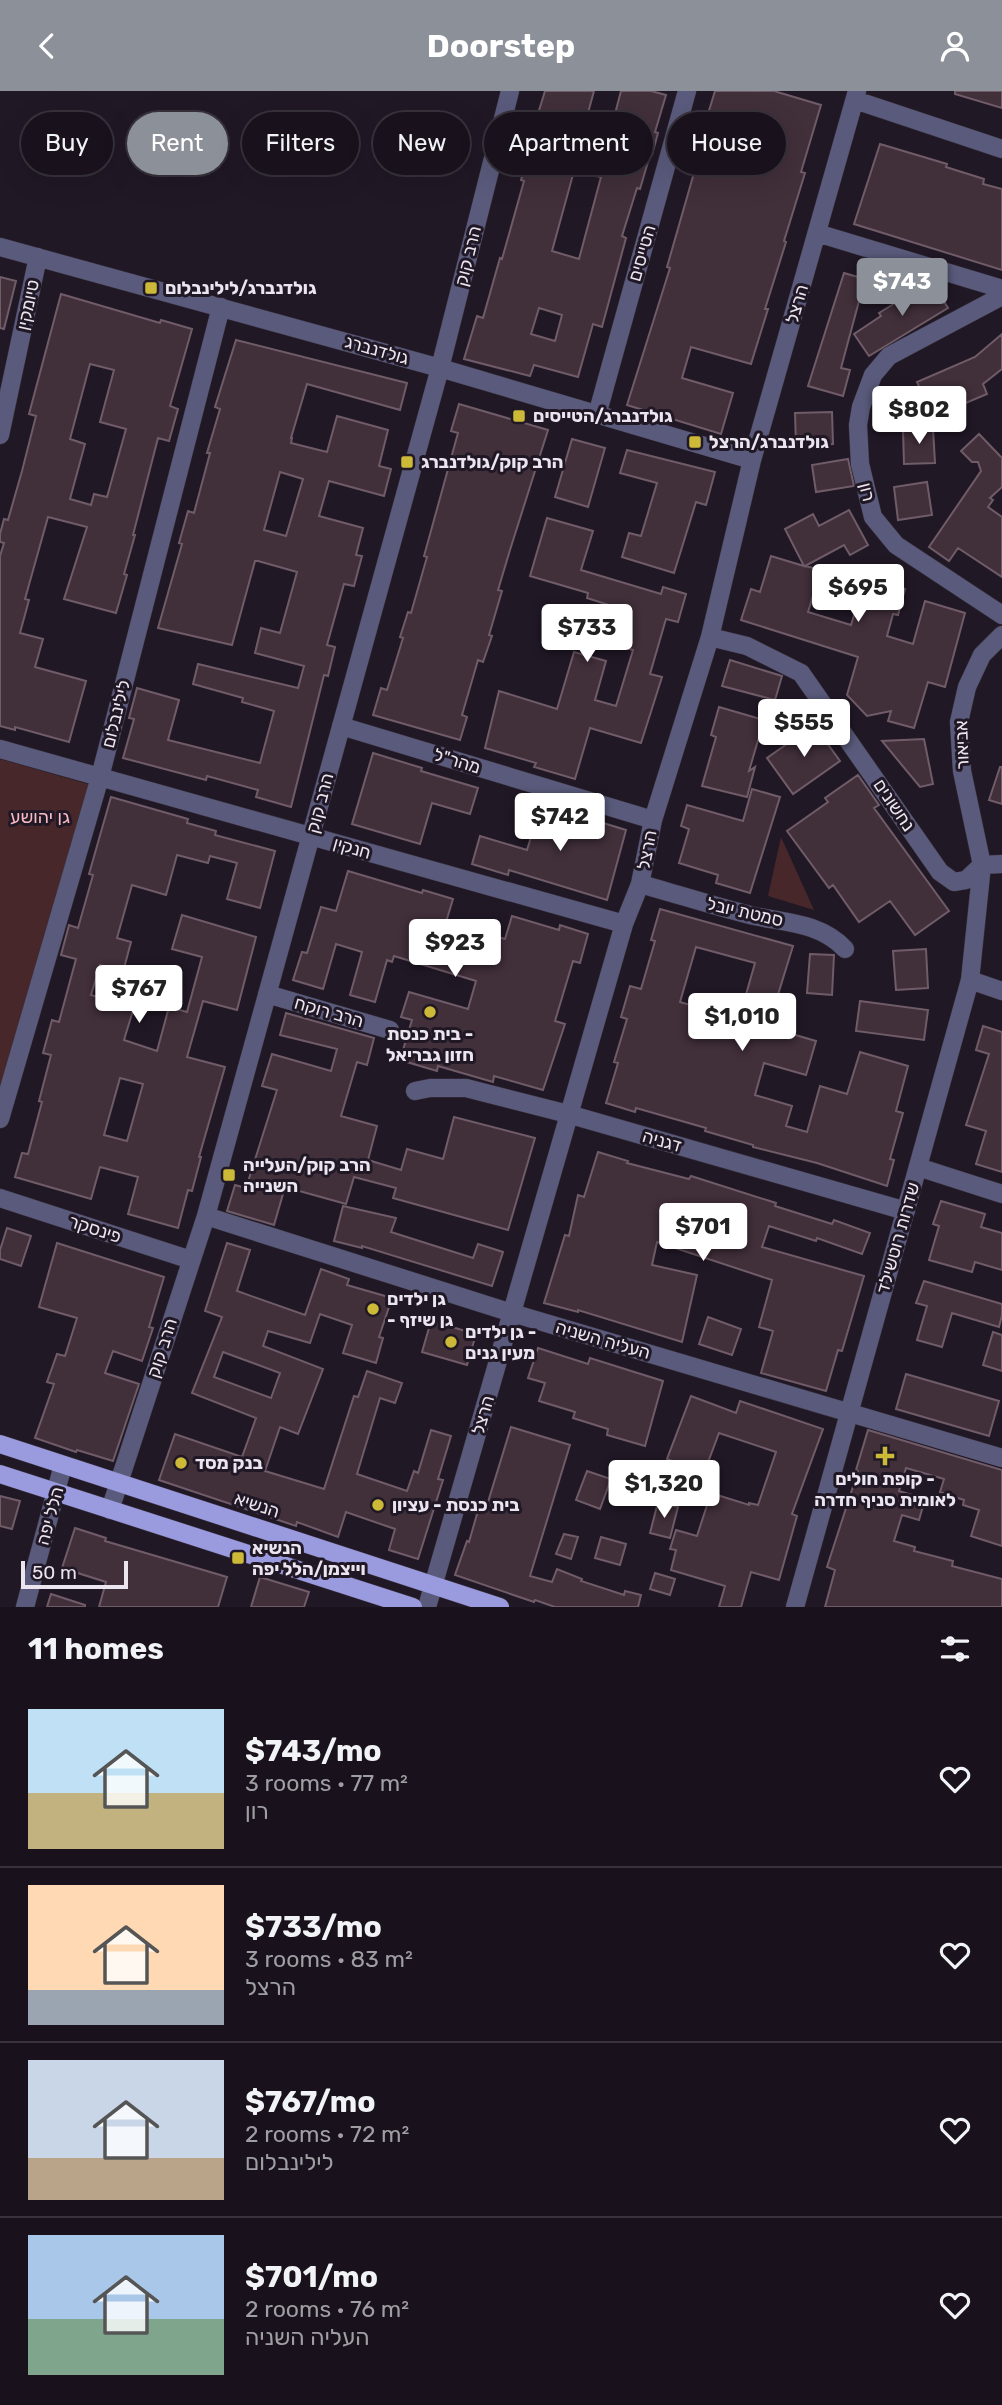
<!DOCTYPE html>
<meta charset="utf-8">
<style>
:root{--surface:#19121c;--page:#221b25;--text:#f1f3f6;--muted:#9f9ea3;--line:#37323b;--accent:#8c9099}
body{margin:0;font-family:Rubik,Heebo,sans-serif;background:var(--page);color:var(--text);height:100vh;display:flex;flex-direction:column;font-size:26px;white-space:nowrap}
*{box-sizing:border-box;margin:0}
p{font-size:23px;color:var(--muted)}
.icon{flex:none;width:38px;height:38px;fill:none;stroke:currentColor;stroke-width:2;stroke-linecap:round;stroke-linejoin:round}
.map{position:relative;height:1516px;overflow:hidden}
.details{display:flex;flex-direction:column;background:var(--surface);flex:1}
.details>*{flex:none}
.hud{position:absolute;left:21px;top:21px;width:961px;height:63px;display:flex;gap:14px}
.scale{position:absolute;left:21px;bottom:18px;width:107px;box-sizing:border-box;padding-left:7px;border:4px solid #ebe5ef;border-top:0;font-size:19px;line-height:24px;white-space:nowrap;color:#ebe5ef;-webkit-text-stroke:5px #211826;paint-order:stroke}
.price{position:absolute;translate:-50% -60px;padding:0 16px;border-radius:7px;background:#fff;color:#222;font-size:23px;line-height:46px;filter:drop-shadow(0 2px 4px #0008)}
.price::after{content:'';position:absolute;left:50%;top:42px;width:21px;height:16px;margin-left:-10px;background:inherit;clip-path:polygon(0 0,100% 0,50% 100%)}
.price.active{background:var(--accent);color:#fff}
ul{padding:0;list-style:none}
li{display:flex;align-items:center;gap:21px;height:175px;padding:0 28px}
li+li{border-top:2px solid var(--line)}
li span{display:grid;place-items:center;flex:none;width:196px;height:140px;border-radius:0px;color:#555}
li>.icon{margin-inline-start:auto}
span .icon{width:84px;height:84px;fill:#fffc;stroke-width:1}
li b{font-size:30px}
h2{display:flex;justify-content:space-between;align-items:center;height:84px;padding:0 28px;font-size:30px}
.chip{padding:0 24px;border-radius:32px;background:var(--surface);box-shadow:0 7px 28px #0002,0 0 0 2px var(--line);font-size:24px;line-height:63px}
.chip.active{background:var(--accent);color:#fff}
header{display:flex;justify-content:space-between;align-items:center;height:91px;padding:0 28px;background:var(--accent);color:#fff;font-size:32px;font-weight:700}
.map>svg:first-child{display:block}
</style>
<header><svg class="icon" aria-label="back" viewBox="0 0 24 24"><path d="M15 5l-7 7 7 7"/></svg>Doorstep<svg class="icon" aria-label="person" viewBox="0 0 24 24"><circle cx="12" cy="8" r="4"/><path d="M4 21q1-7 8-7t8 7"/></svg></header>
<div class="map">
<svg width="1002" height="1516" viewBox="0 0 1002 1516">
<rect width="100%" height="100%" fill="#211826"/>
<path fill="#48272b" d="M0,668L91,694L0,1008Z
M781,746L814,819L768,805Z"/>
<path fill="#412f3a" stroke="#705c68" stroke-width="2" fill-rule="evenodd" d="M545,0H594L581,47L585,48L584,54L606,61L618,20L616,19L621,0H651L666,4L655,41L658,42L652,64H650L640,98L637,97L622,145L626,147L602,236L593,233L578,286L534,274L530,285L464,268L477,225L483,227L500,167L502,168L524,90L521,89L531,56L528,55ZM577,69L598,75L596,85L601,86L579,168L552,160ZM539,217L562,224L555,250L531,243Z
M715,0H774L821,14L801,81L805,82L784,150L786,151L765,218H768L751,273L691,256L682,287L733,302L721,343L627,314L670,177L667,176L706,40L703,39Z
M955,0H1002V17L955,3Z
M880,53L947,73L946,76L984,88L983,93L1002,98V179L854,133Z
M844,182L865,188L841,277L850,279L843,305L808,295Z
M0,186L16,190L4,238L0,237Z
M931,190L948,217L869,265L854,243L881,225L879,222Z
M61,203L160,232L161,229L192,238L170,315L178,318L169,350L158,347L133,444H135L124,483L127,484L116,522L64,508L87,436L48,426L25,508L29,509L20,542L43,548L35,576L86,590L69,651L15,636V639L0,635V465L4,452L0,451V443L4,428L8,429L22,380L36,325L29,323ZM90,273L114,279L100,331L126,338L107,406L94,403L91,414L70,408L85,353L70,348Z
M1002,243V278L983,293L987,303L933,326L917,291L975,266Z
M236,249L407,292L400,319L307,293L291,347H292L291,352L327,361L337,325L388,339L379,375L391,378L384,405L329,390L319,425L363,437L356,464L362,465L354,495L344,493L327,554L335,556L328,585L324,584L291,716L256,706L258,699L207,685L206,689L123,667L134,628L129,627L137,597L179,609L168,649L260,672L274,620L242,611L243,607L193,593L198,573L298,597L304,575L255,562L261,537L280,542L297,481L258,470H255L232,554L158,537L182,453L179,452L188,420L194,422L210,362H207L220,318L215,316ZM280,381L303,388L286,445L264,439Z
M459,313L548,339L510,459L498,499L502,500L489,544L492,545L483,571L478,569L462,624L467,626L460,649L373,624L381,597L387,599L403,547L400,546L408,521L411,522L427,466L424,465L458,342L451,340Z
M832,321L833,353L796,355L795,322Z
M933,337L935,372L904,373L903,338Z
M979,343L1002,367V396L990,407L993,409L988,416L1002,426V486L958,457L949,470L929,456L981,380L978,371H972L961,360Z
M572,348L605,357L588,416L555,406Z
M627,359L715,381L706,414L696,411L674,482L622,466L629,442L641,445L657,392L620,382Z
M848,368L854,395L816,401L812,374Z
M927,391L932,424L898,429L894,396Z
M849,419L868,454L850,464L844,454L805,475L821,479L808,521L851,534L866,486L905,498L898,524L893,523L887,545L913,553L925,510L965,522L945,596L928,591L914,637L888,630L891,620L867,625L847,604L858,566L741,529L751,498L760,501L771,465L804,475L785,438L813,423L819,435Z
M547,427L593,440L581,479L661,503L663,496L686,503L678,531L666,528L650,583L662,586L641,652L590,637L575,688L534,676L536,672L485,657L499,600L557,618L574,561L606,570L595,609L616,615L633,559L602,550L612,515L587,507L588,502L530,485Z
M730,569L782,585L775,609L722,595Z
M719,616L764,629L749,680L755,676L747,706L702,695L716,646L711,644Z
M814,634L840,670L793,703L767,667Z
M924,648L933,693L920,696L882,650Z
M373,662L422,677L421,680L478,697L470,723L432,712L420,753L352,733Z
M1000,676H1002V713L989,709Z
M858,684L879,714L874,717L949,820L915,844L890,810L859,831L833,794L829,797L787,740L828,711L825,707Z
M752,698L780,706L750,802L716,792L718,784L679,772L689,738L681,735L687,714L743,730Z
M111,706L188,728L187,732L216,740L215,744L275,760L260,817L227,808L237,772L210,765L208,772L177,764L166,804L132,794L117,847L131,851L123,881L100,874L91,904L134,916L124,949L157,960L169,916L187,921L202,866L172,858L182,824L256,846L237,919L203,910L187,966L225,976L199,1066H201L192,1100L188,1099L178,1137L128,1123L138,1086L100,1076L91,1108L15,1086L22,1062L28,1063L42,1011L39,1010L51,964L43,962L52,929L59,931L76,868L61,864L69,834L78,837L93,784L89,783ZM120,987L143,993L127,1050L104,1044Z
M541,713L626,739L607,809L509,779L508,784L472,773L480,745L527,759Z
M348,780L422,802L423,799L453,808L446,831L505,848L512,825L559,839L560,834L588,843L580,872L573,870L555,930L565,933L543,999L494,985L493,991L438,975L437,980L400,969L412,929L401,926L409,901L468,918L476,890L394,865L392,871L387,869L375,911L350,904L362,861L336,853L323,898L293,889L302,861L307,862L321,816L336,820Z
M660,818L793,855L768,936L816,950L806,984L764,972L755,1004L792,1015L786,1035L807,1041L820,995L847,1003L860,961L908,975L896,1020L903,1022L890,1068L894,1069L887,1095L817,1072L753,1056V1054L705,1040L706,1037L636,1017L635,1021L606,1012L618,972L614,971L627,928L621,926L630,895L641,898L655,850L651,849ZM696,856L755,872L739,928L680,911Z
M926,858L928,897L896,899L893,860Z
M810,863L834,864L832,904L807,902Z
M860,910L928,919L924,949L856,940Z
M286,922L374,947L367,974L357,971L341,1025L377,1035L368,1069L401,1079L407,1058L443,1068L454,1026L535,1047L508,1139L393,1107L396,1097L354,1086L346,1113L285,1096L274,1134L227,1120L235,1094L246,1097L277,999L262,995L272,963L331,980L337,958L280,944Z
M983,935L1002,941V1081L976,1073L986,1040L966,1034L989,963L976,959Z
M598,1061L628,1070L627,1072L689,1088L691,1085L776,1112L775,1115L832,1133L834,1129L870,1142L862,1163L817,1147L816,1150L769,1135L762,1156L864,1185L842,1260L838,1259L826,1300L761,1282L773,1240L759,1236L772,1189L657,1151L652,1174L697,1184L682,1251L578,1219V1221L544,1212L565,1144L569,1145L578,1104L584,1106Z
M941,1110L985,1123L981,1136L1002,1142V1179L975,1171L972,1181L929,1169L939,1135L933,1133Z
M343,1115L396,1127L391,1141L473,1167L478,1153L503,1161L492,1195L362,1155V1157L334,1150Z
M7,1137L31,1145L21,1175L0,1168V1159Z
M57,1152L164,1186L149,1236L153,1237L142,1270L113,1260L105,1282L139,1293L113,1370L77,1359L76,1361L35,1347L54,1293L47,1291L57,1263L65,1265L77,1227L39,1216Z
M227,1152L250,1159L237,1200L305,1224L321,1178L349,1188L347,1194L392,1207L379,1246L383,1247L376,1272L343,1262L352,1234L320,1223L310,1252L268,1240L263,1255L323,1278L298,1343L280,1336L265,1380L324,1398L354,1305L358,1306L367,1280L402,1292L395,1312L380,1307L357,1383L407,1400L414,1380L418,1382L431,1339L451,1345L438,1388L443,1389L418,1468L389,1459L395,1438L346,1421L338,1446L297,1431L296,1435L159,1389L175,1343L242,1366L256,1327L192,1302L222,1226L205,1220ZM223,1261L280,1282L271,1307L214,1286Z
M924,1190L1002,1213V1224L999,1236L952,1222L942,1256L917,1249L927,1215L916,1212Z
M708,1226L741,1238L732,1264L699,1253Z
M431,1230L476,1243L467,1274L422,1261Z
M993,1241L1002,1244V1280L983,1274Z
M538,1257L588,1273L590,1267L663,1290L645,1355L607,1344L608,1338L573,1327L575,1321L539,1310L545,1292L528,1287Z
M906,1283L999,1310L989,1345L896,1318Z
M691,1305L736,1322L740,1310L823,1338L792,1423L797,1425L779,1489L751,1481L741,1516H719L725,1495L671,1479L676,1459L670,1458L676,1439L697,1445L711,1402L749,1414V1412L758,1414L776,1361L719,1342L704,1382L667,1368Z
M511,1336L570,1354L530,1485L552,1491L557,1478L582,1488L581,1490L624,1504L625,1500L641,1504L638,1516H555L535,1509L534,1511L455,1484L467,1450L469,1451L481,1409L488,1411Z
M868,1339L1002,1379V1455L971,1445L979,1419L963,1414L964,1409L940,1401L944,1388L906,1377L899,1400L925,1408L919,1429L902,1424L894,1450L915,1456L914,1460L953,1470L952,1475L1002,1488V1516H825L835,1479L827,1476L858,1380L856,1379Z
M587,1380L611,1388L600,1418L576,1409Z
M0,1405L20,1410L12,1438L0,1435Z
M658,1411L678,1416L670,1447L650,1442Z
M75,1437L106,1447L105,1450L227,1486L218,1516H99L106,1491L62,1477Z
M564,1443L578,1446L571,1468L556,1463Z
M601,1446L626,1453L620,1474L595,1467Z
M655,1482L675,1488L670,1504L650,1498Z
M260,1486L309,1501L304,1516H251Z
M51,1503L85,1514V1516H47Z"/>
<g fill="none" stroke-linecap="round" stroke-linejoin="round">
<defs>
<path id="minor" d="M855,9L1002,58
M817,142L1002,198
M0,156L440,277L752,369
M1002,205L889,265L873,284L861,316L858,334L860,373L873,426L896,454L1002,524
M597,324L687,0
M0,344L38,166
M710,546L747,555L801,582L940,781L954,791L966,789L982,774
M341,635L653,729
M0,658L624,833
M982,774L1002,773
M640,793C677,803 713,815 750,824C784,832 820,831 845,858
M970,889L1002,900
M267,903L390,939
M415,1000L430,997H466L568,1023L906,1120
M0,1028L100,686L221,216
M918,1076L1002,1103
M0,1107L191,1169
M206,1125L512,1222L1002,1367
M110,1419L206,1125L440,277L510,0
M25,1516L63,1374
M427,1516L624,833L640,793L653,729L710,546L752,369L857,0
M795,1516L970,889L982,774L962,680L959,631L967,596L982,564L1002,544"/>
<path id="major" d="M0,1353L500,1516
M0,1383L413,1516"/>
</defs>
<use href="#minor" stroke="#3d3542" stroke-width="19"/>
<use href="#major" stroke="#3d3542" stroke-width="19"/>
<use href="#minor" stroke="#5a5b7c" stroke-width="18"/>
<use href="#major" stroke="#9a9adf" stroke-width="18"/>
</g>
<g fill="#ccb938" stroke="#211826" stroke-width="2.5">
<rect x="144" y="190" width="14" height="14" rx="3.5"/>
<rect x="512" y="318" width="14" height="14" rx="3.5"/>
<rect x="688" y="344" width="14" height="14" rx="3.5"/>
<rect x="400" y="364" width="14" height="14" rx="3.5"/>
<circle cx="430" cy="921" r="7"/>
<rect x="222" y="1077" width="14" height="14" rx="3.5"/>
<circle cx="373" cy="1218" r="7"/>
<circle cx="451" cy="1251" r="7"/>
<path d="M881.5 1354.5h7v7h7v7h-7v7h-7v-7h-7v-7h7z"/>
<circle cx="181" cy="1372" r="7"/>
<circle cx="378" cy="1414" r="7"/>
<rect x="231" y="1460" width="14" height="14" rx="3.5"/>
</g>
<g text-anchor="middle" stroke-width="6" stroke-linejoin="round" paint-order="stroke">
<g font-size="18" fill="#ebe5ef" stroke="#211826">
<text transform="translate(642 162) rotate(-74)" y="6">הטייסים</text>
<text transform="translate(468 165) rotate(-76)" y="6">הרב קוק</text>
<text transform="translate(797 213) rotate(-74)" y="6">הרצל</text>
<text transform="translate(28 214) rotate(-78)" y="6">טיומקין</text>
<text transform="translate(377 259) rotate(16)" y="6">גולדנברג</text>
<text transform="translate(867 401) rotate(76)" y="6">רון</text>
<text transform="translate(116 623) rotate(-76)" y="6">לילינבלום</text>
<text transform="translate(962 654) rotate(-92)" y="6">אביאור</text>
<text transform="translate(457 670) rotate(17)" y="6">מהר"ל</text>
<text transform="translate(320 712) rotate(-75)" y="6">הרב קוק</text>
<text transform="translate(894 714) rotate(56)" y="6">נחשונים</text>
<text transform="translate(352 757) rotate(16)" y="6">חנקין</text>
<text transform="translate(647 759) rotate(-79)" y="6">הרצל</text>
<text transform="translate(745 821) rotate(13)" y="6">סמטת יובל</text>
<text transform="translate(329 921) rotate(16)" y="6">הרב רוקח</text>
<text transform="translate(662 1050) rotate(16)" y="6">דגניה</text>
<text transform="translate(95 1138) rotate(18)" y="6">פינסקר</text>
<text transform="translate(898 1147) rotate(-74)" y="6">שדרות רוטשילד</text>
<text transform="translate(603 1249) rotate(16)" y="6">העליה השניה</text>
<text transform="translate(162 1257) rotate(-72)" y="6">הרב קוק</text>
<text transform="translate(483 1324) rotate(-74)" y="6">הרצל</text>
<text transform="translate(257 1414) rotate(18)" y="6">הנשיא</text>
<text transform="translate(50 1425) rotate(-75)" y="6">הלל יפה</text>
</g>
<g font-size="18" font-weight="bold" fill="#ebe5ef" stroke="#211826" text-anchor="start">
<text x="165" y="203">גולדנברג/לילינבלום</text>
<text x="533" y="331">גולדנברג/הטייסים</text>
<text x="709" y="357">גולדנברג/הרצל</text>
<text x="421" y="377">הרב קוק/גולדנברג</text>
<text x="430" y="949" text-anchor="middle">בית כנסת -<tspan x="430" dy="21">חזון גבריאל</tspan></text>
<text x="243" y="1080">הרב קוק/העלייה<tspan x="243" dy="21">השנייה</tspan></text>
<text x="387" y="1214">גן ילדים<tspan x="387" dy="21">- גן שיזף</tspan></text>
<text x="465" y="1247">גן ילדים -<tspan x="465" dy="21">מעין גנים</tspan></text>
<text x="195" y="1378">בנק מסד</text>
<text x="885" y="1394" text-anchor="middle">קופת חולים -<tspan x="885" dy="21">לאומית סניף חדרה</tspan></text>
<text x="392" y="1420">בית כנסת - עציון</text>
<text x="252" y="1463">הנשיא<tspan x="252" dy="21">וייצמן/הלל יפה</tspan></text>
</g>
<g font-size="18" fill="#f8bbc1" stroke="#211826">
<text x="40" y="732">גן יהושע</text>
</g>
</g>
</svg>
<div class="scale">50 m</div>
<b class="price active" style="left:902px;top:227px">$743</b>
<b class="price" style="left:919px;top:355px">$802</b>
<b class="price" style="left:858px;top:533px">$695</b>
<b class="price" style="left:587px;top:573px">$733</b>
<b class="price" style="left:804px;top:668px">$555</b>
<b class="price" style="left:560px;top:762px">$742</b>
<b class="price" style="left:455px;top:888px">$923</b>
<b class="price" style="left:139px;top:934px">$767</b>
<b class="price" style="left:742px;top:962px">$1,010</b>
<b class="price" style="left:703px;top:1172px">$701</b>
<b class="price" style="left:664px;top:1429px">$1,320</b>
<div class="hud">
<a class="chip">Buy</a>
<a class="chip active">Rent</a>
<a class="chip">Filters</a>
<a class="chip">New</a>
<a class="chip">Apartment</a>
<a class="chip">House</a>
</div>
</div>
<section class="details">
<h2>11 homes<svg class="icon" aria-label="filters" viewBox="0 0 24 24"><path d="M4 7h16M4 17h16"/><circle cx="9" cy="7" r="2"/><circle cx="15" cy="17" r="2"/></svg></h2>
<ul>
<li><span style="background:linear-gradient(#bfe0f5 60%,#c2b280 0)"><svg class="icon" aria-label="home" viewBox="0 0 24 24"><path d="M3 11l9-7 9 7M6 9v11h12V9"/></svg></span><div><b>$743/mo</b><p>3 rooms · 77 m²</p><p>רון</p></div><svg class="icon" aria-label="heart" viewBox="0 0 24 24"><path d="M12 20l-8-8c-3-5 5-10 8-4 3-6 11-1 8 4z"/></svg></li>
<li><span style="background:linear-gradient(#ffd9b3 75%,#9aa5b1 0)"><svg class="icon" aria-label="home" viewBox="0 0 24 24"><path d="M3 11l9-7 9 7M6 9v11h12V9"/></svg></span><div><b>$733/mo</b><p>3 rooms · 83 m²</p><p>הרצל</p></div><svg class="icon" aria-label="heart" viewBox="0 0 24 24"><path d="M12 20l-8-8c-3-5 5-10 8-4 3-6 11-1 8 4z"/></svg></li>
<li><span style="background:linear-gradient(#c9d6e8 70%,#b9a48a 0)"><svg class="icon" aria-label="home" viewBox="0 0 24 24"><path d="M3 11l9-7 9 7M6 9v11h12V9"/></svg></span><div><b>$767/mo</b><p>2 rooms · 72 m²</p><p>לילינבלום</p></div><svg class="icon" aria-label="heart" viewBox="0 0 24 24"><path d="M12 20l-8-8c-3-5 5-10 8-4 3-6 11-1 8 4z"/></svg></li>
<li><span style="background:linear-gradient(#a9c7e8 60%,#7fa58c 0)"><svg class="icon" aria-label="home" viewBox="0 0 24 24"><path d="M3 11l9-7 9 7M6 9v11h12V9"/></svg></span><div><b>$701/mo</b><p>2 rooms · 76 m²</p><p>העליה השניה</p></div><svg class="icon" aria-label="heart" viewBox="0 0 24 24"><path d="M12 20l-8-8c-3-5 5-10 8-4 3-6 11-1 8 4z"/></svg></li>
</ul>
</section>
